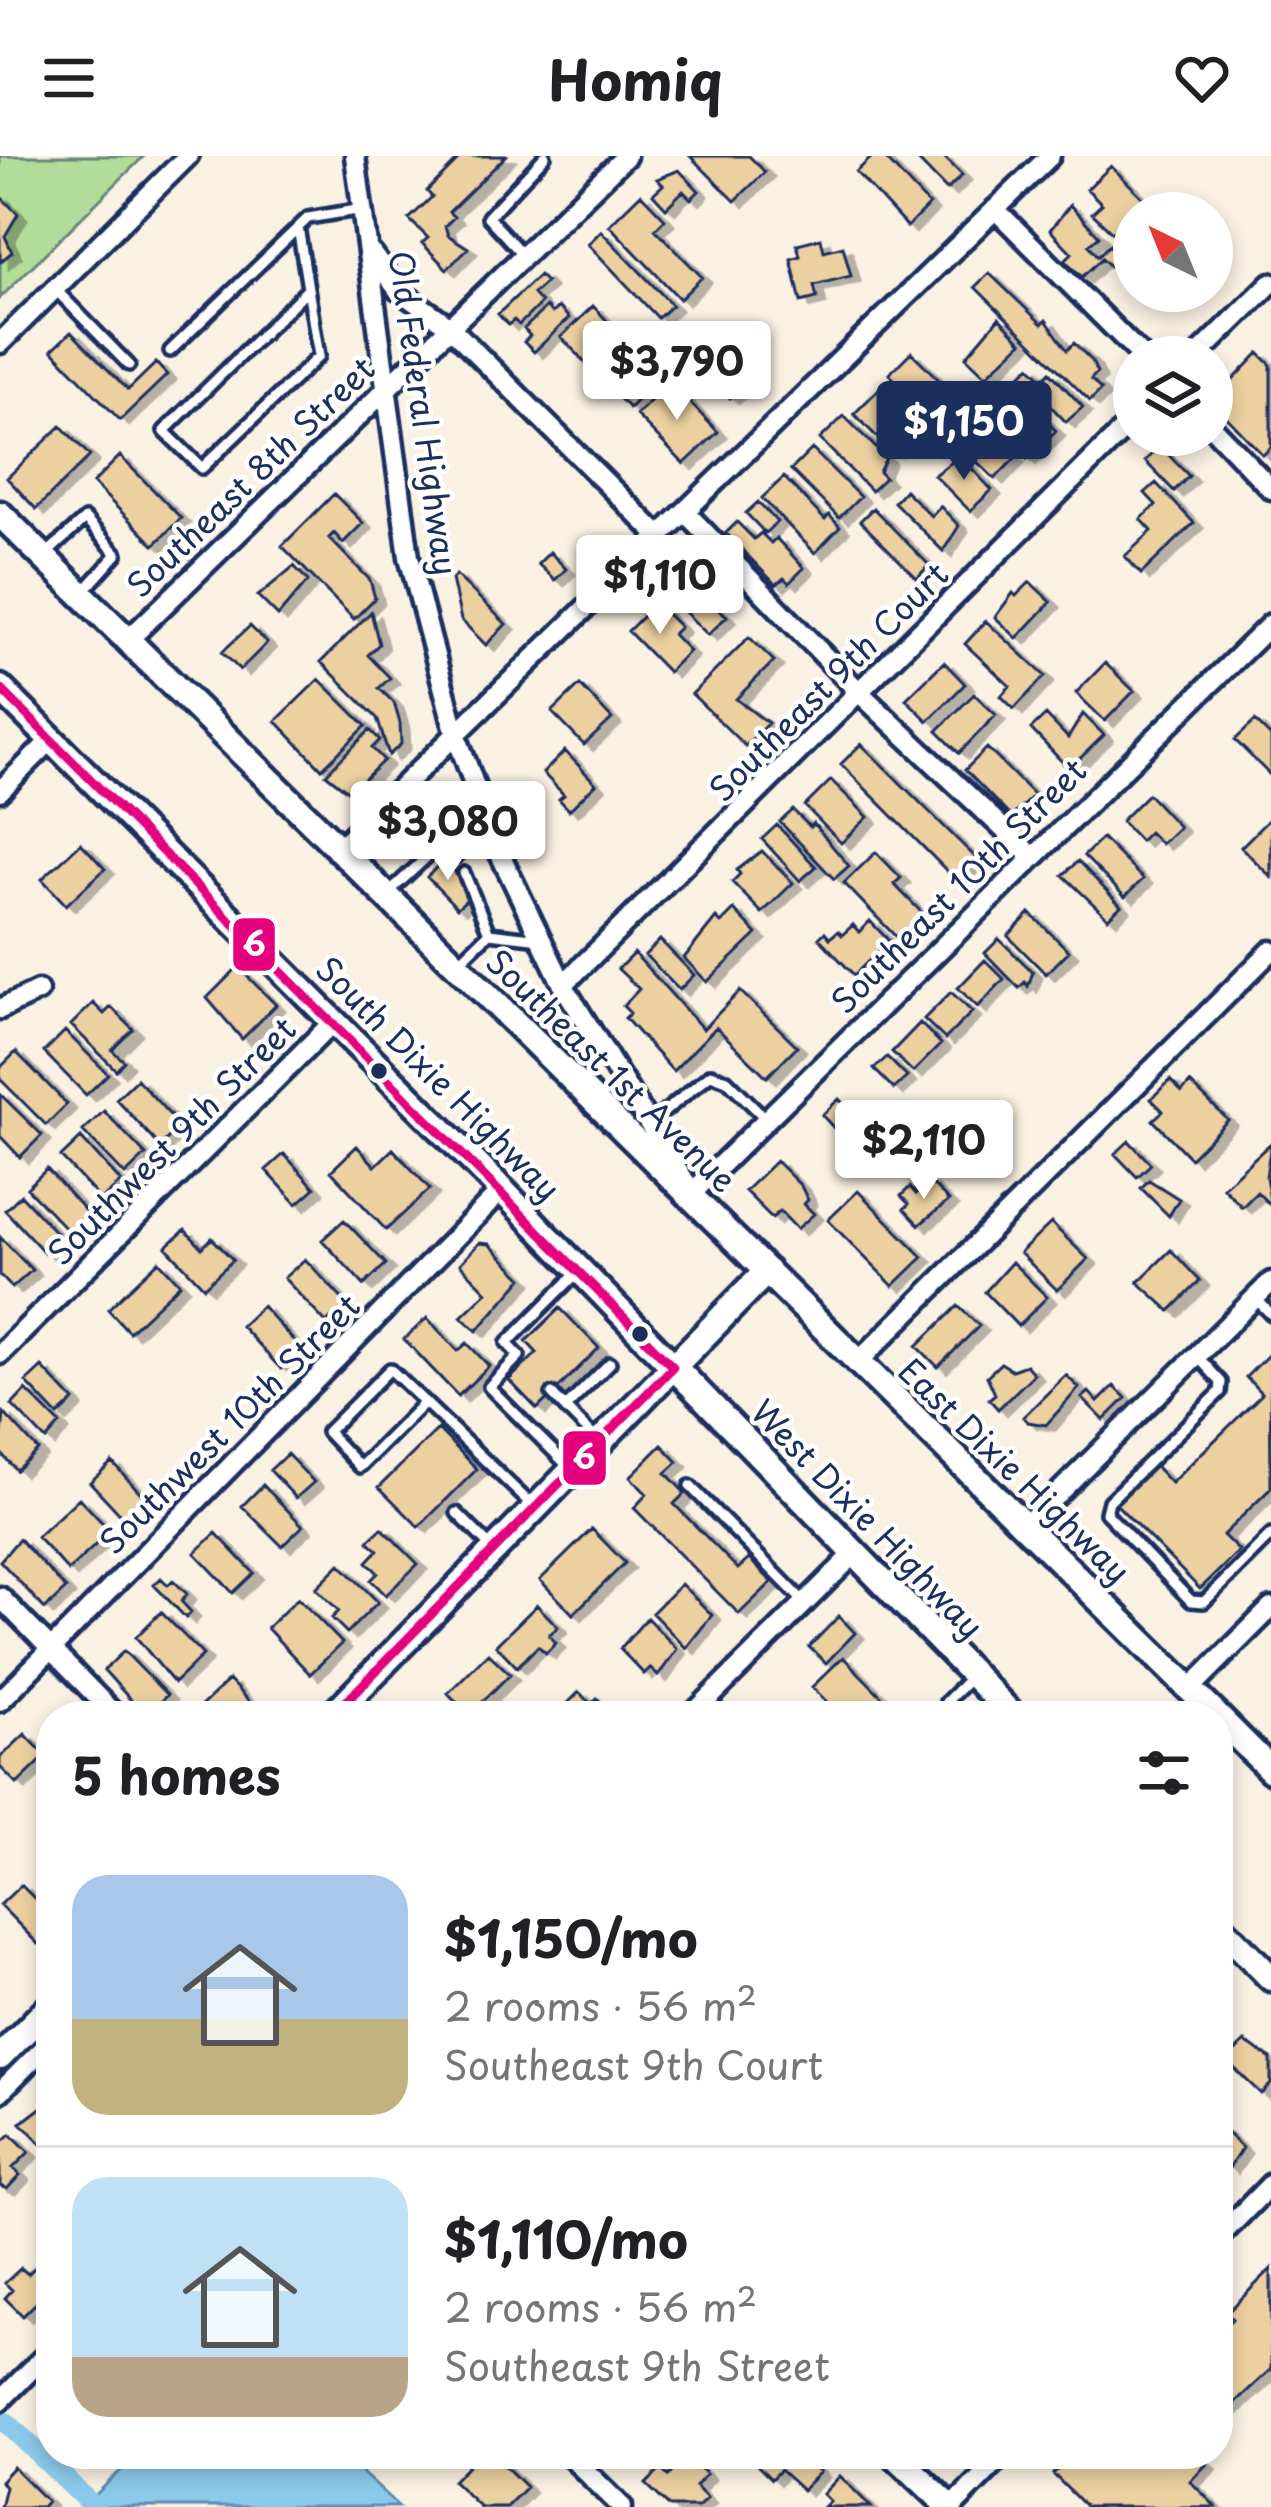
<!DOCTYPE html>
<meta charset="utf-8">
<style>
:root{--surface:#fff;--page:#f2f2f2;--text:#202124;--muted:#757577;--line:#e0e0e0;--accent:#1b2f5e}
body{margin:0;font-family:"Playpen Sans",sans-serif;background:var(--page);color:var(--text);height:100vh;display:flex;flex-direction:column;font-size:45px;white-space:nowrap}
*{box-sizing:border-box;margin:0}
p{font-size:39px;color:var(--muted)}
.icon{flex:none;width:66px;height:66px;fill:none;stroke:currentColor;stroke-width:2;stroke-linecap:round;stroke-linejoin:round}
.map{position:relative;flex:1;overflow:hidden}
.panel{position:absolute;left:36px;top:1545px;width:1197px;height:768px;display:flex;flex-direction:column;background:var(--surface);border-radius:48px;box-shadow:0 6px 18px #0003}
.panel>*{flex:none}
.needle{width:78px;rotate:317deg}
.fabs{position:absolute;left:1113px;top:36px;display:grid;gap:24px}
.fabs a{display:grid;place-items:center;width:120px;height:120px;border-radius:50%;background:var(--surface);box-shadow:0 6px 18px #0003;font-size:60px}
.price{position:absolute;translate:-50% -102px;padding:0 27px;border-radius:12px;background:#fff;color:#222;font-size:39px;line-height:78px;filter:drop-shadow(0 3px 6px #0008)}
.price::after{content:'';position:absolute;left:50%;top:72px;width:36px;height:27px;margin-left:-18px;background:inherit;clip-path:polygon(0 0,100% 0,50% 100%)}
.price.active{background:var(--accent);color:#fff}
ul{padding:0;list-style:none}
li{display:flex;align-items:center;gap:36px;height:300px;padding:0 36px}
li+li{border-top:3px solid var(--line)}
li span{display:grid;place-items:center;flex:none;width:336px;height:240px;border-radius:36px;color:#555}
li>.icon{margin-inline-start:auto}
span .icon{width:144px;height:144px;fill:#fffc;stroke-width:1}
li b{font-size:51px}
h2{display:flex;justify-content:space-between;align-items:center;height:144px;padding:0 36px;font-size:51px}
header{display:flex;justify-content:space-between;align-items:center;height:156px;padding:0 36px;background:var(--surface);font-size:54px;font-weight:700}
.map>svg:first-child{display:block}
</style>
<header><svg class="icon" aria-label="menu" viewBox="0 0 24 24"><path d="M4 6h16M4 12h16M4 18h16"/></svg>Homiq<svg class="icon" aria-label="heart" viewBox="0 0 24 24"><path d="M12 20l-8-8c-3-5 5-10 8-4 3-6 11-1 8 4z"/></svg></header>
<div class="map">
<svg width="1271" height="2351" viewBox="0 0 1271 2351">
<defs>
<filter id="shadow"><feDropShadow dx="9" dy="5.5" stdDeviation="0" flood-color="#0004"/></filter>
</defs>
<rect width="100%" height="100%" fill="#f9f1e2"/>
<filter id="ink" filterUnits="userSpaceOnUse"><feTurbulence type="fractalNoise" baseFrequency=".00833" numOctaves="2"/><feDisplacementMap in="SourceGraphic" scale="24" xChannelSelector="R" yChannelSelector="G"/><feConvolveMatrix kernelMatrix="1 2 1 2 8 2 1 2 1" color-interpolation-filters="sRGB"/></filter>
<g filter="url(#ink)">
<path fill="#b2dc99" stroke="#66867c" stroke-width="3" d="M0,0H144L0,142Z"/>
<path fill="#8bc9eb" stroke="#5e8bb3" stroke-width="3" d="M138,2298H342L399,2351H83Z"/>
<g fill="none" stroke-linecap="round" stroke-linejoin="round">
<path stroke="#8bc9eb" stroke-width="21" d="M7,2267L94,2351"/>
</g>
<path fill="#ecd0a0" stroke="#1b2f5e" stroke-width="3" filter="url(#shadow)" d="M462,0H506L449,56L454,61L445,70L448,79L468,92L447,113L422,87L428,82L409,63L432,41L427,35Z
M690,0H749L765,16L735,45Z
M873,0H883L929,49L907,71L856,16Z
M914,0H943L962,19L947,34Z
M1111,10L1145,44L1137,51L1143,57H1134V66L1125,76L1119,70L1113,77L1092,57L1102,48L1087,33Z
M679,14L699,35L691,43L683,35L666,52L653,38L663,29L657,23Z
M641,38L665,63L655,73L702,121L680,143L609,69Z
M0,40L18,58L5,80L12,96L0,106Z
M1070,49L1099,80L1089,89L1098,100L1109,89L1120,101L1110,110L1102,102L1082,121L1065,104L1072,97L1050,74Z
M601,75L672,149L658,162L588,88Z
M821,82L824,95L843,90L851,120L814,129L817,142L801,146L791,103L800,100L797,88Z
M989,117L1042,168L1046,164L1067,194L1074,187L1092,205L1097,217L1091,223L1101,234L1090,245L975,131Z
M539,119L546,126L533,138L541,147L519,169L514,164L508,169L498,158Z
M593,150L661,221L629,252L561,181Z
M546,151L552,157L558,151L569,162L534,196L524,186L530,180L524,173Z
M999,162L1022,186L986,220L966,201Z
M701,172L750,223L730,242L702,213L709,206L688,184Z
M71,176L128,234L156,207L167,219L120,264L52,194Z
M911,196L953,238L934,263L889,218Z
M1259,197L1271,209V291L1263,299L1212,246Z
M1030,210L1043,223L1050,216L1083,251L1066,266L1021,219Z
M670,226L718,276L684,308L636,259Z
M879,233L898,251L903,246L929,272L911,290L904,283L891,295L854,258Z
M1037,255L1056,275L1027,303L1007,283Z
M844,260L886,302L879,316L885,322L871,335L820,283Z
M61,270L90,300L36,353L7,322Z
M996,284L1015,302L995,323L972,301Z
M1160,290L1189,320L1174,335L1145,305Z
M812,293L860,341L839,362L791,314Z
M120,300L181,362L154,389L93,327Z
M960,300L992,334L970,355L934,319Z
M784,321L825,364L829,359L840,371L815,397L762,342Z
M1156,327L1194,367L1141,418L1125,400L1152,375L1141,363L1156,349L1145,337Z
M905,334L931,360L940,350L959,370L943,395L894,346Z
M334,338L363,367L343,387L334,377L329,382L370,424L375,442L354,463L282,390Z
M758,346L777,366L765,377L746,357Z
M873,352L929,409L917,422L860,365Z
M737,366L754,383L761,377L771,387L776,382L804,412L789,427L784,422L776,429L726,377Z
M550,396L566,413L555,424L538,408Z
M294,410L308,425L278,460L258,440Z
M456,419L506,468L486,489L461,464L452,423Z
M680,422L727,460L708,479L666,437Z
M1030,426L1051,446L1017,482L995,461L1013,437L1016,440Z
M656,447L680,471L673,478L689,495L668,516L628,475Z
M371,456L379,488L368,499L390,522L379,532L394,547L400,567L401,588L389,599L377,562L321,506Z
M986,465L1045,520L1014,553L1001,540L1010,530L965,488Z
M250,470L267,487L240,514L222,496Z
M749,481L774,505L736,543L768,567L745,590L692,538Z
M944,506L965,528L928,565L906,543Z
M1105,507L1134,535L1105,565L1076,537Z
M319,523L366,570L322,613L276,565Z
M580,529L612,563L584,589L552,556Z
M974,538L996,559L959,597L937,575Z
M1083,558L1104,579L1069,613L1031,573L1046,559L1068,582Z
M1255,565L1271,581V620L1235,584Z
M370,574L380,584L372,592L384,604L350,637L326,618Z
M861,588L977,703L956,724L841,608Z
M987,592L1034,639L1011,661L965,614Z
M565,595L596,628L569,654L559,643L564,639L543,617Z
M831,624L868,661L841,687L805,650Z
M1148,638L1179,671L1161,688L1149,676L1140,685L1121,665Z
M793,654L810,671L813,667L849,710L834,723L780,666Z
M1271,661V721L1241,691Z
M777,669L816,711L800,725L762,683Z
M1102,682L1143,723L1125,741L1084,700Z
M81,687L105,713L66,749L42,723Z
M762,695L793,727L762,757L732,726L740,718L737,714Z
M876,696L901,722L894,728L924,759L899,784L844,727Z
M448,700L467,743L457,752L427,721Z
M1078,705L1121,750L1108,762L1063,719Z
M734,754L757,778L707,826L684,802L716,762L721,767Z
M1030,757L1069,795L1046,818L1008,780Z
M870,765L889,785L854,819L819,782L825,776L830,782L838,775L842,779L853,769L859,776Z
M999,783L1033,816L1028,830L1025,826L1019,832L985,797Z
M660,784L694,819L679,834L645,799Z
M634,797L703,873L740,835L797,890L767,921L716,871L673,915L625,862L630,857L623,850L639,833L618,813Z
M985,804L1004,823L978,851L958,832Z
M238,811L276,849L242,883L207,842Z
M951,836L972,856L945,883L924,863Z
M93,847L104,858L111,851L133,873L112,894L124,905L116,914L71,869Z
M920,867L941,888L913,916L892,896Z
M65,875L108,918L86,939L44,896Z
M16,896L67,948L46,969L0,923V912Z
M887,901L907,921L894,933L874,913Z
M137,923L180,970L160,990L116,943Z
M1170,924L1182,936L1190,927L1228,964L1190,1002L1153,964L1163,955L1151,943Z
M0,938L42,979L20,1001L0,980Z
M839,943L860,965L843,982L822,959Z
M104,955L146,999L125,1019L83,975Z
M869,969L893,994L875,1012L851,987Z
M81,982L121,1026L101,1044L61,1001Z
M1129,985L1151,1008L1137,1021L1115,998Z
M1271,987L1266,1021L1271,1050L1257,1036L1242,1051L1223,1031Z
M357,990L375,1010L393,993L430,1033L386,1074L331,1015Z
M284,998L315,1032L297,1048L266,1014Z
M776,1005L801,1030L808,1044L804,1048L814,1058L797,1073L780,1055L772,1062L745,1035Z
M47,1013L88,1058L69,1076L27,1032Z
M1149,1024L1179,1043L1169,1060L1141,1032Z
M929,1025L949,1045L919,1069L904,1053L909,1048L901,1040L910,1031L916,1038Z
M858,1035L923,1101L893,1130L828,1064Z
M21,1039L60,1081L44,1096L5,1054Z
M344,1064L386,1108L364,1129L322,1084Z
M1051,1067L1088,1103L1057,1134L1020,1097Z
M185,1074L202,1092L212,1082L233,1104L204,1131L166,1091Z
M0,1081L32,1114L12,1132L0,1119Z
M479,1087L489,1088L523,1122L477,1175L461,1161L487,1136L460,1108Z
M1171,1094L1200,1125L1170,1155L1138,1126Z
M305,1103L347,1148L326,1167L284,1122Z
M159,1105L180,1128L129,1176L108,1153Z
M1012,1106L1047,1141L1018,1170L985,1136Z
M262,1150L302,1194L281,1213L241,1170Z
M958,1150L979,1170L938,1211L917,1190Z
M560,1152L599,1192L537,1253L509,1224L537,1197L526,1185Z
M427,1162L458,1195L467,1187L489,1210L458,1240L404,1183Z
M1270,1197L1271,1332L1223,1379L1239,1395L1200,1433L1116,1348L1155,1310L1171,1327L1262,1238L1246,1221Z
M1001,1207L1012,1214L1026,1209L1034,1218L998,1253L989,1243L995,1238L987,1220Z
M42,1211L74,1245L58,1260L26,1226Z
M1066,1219L1079,1232L1046,1269L1028,1266L1023,1261Z
M1114,1230L1126,1242L1104,1264L1082,1242L1089,1236L1098,1246Z
M26,1234L60,1268L46,1284L12,1249Z
M4,1257L38,1294L16,1314L0,1296Z
M438,1273L477,1313L419,1371L379,1331Z
M662,1289L678,1306L666,1317L685,1337L674,1348L738,1413L749,1403L772,1426L739,1458L634,1352L647,1338L630,1321Z
M287,1298L314,1326L296,1342L270,1314Z
M112,1306L149,1346L127,1366L90,1326Z
M263,1329L303,1370L282,1390L242,1350Z
M79,1342L110,1375L68,1415L37,1381Z
M382,1372L418,1408L386,1439L371,1424L378,1417L367,1406L378,1394L368,1385Z
M592,1373L625,1407L573,1458L540,1424Z
M216,1377L254,1417L233,1437L195,1397Z
M19,1383L66,1433L45,1453L0,1405Z
M340,1408L378,1446L347,1477L332,1462L339,1455L316,1432Z
M161,1422L168,1429L173,1424L187,1438L181,1445L191,1456L186,1462L154,1429Z
M681,1428L712,1459L686,1492L652,1457Z
M298,1442L342,1487L310,1518L267,1472Z
M537,1449L558,1471L549,1479L556,1487L546,1497L538,1490L517,1511L496,1489Z
M161,1456L203,1499L174,1527L136,1481Z
M839,1460L855,1477L826,1507L809,1491Z
M647,1462L677,1493L658,1520L650,1512L644,1518L620,1493Z
M124,1495L167,1539L145,1560L104,1514Z
M488,1497L510,1518L469,1559L448,1537Z
M843,1501L901,1560H841L812,1531Z
M229,1524L262,1560H205L198,1553Z
M579,1536L591,1548L597,1542L615,1560H566L561,1554Z
M25,1578L46,1600L17,1628L0,1611V1602Z
M21,1729L51,1759V1775L38,1788L0,1749Z
M1245,1886L1271,1903V1928L1261,1938L1226,1904Z
M51,1944V1986L45,1991L21,1967Z
M1223,1973L1242,1992L1229,2012L1218,2002Z
M11,1978L29,1996L13,2012L20,2019L7,2033L0,2030V1988Z
M44,2102L51,2108V2132L23,2160L5,2142L12,2134L5,2127L21,2112L28,2118Z
M1271,2113V2213L1218,2262V2177L1232,2163L1227,2157Z
M479,2298H493L526,2331L506,2351H480L453,2325Z
M762,2298H802L820,2316L802,2334L780,2314L771,2323L754,2306Z
M1073,2298H1196L1207,2308L1190,2325L1216,2351H1086L1053,2318Z
M687,2300L706,2318L695,2330L707,2342L698,2351H670L646,2328L661,2313L668,2320Z
M13,2311L47,2345L42,2351H0L5,2330L0,2325Z
M840,2320L871,2351H824L830,2345L823,2338Z"/>
<g fill="none" stroke-linecap="round" stroke-linejoin="round">
<defs>
<path id="lane" d="M298,71L319,200L202,312L164,275L308,133
M523,99L488,61L545,0
M55,133L129,209
M170,195L308,62L363,53
M45,399L85,363L117,398L84,435
M449,680L457,700
M464,717L489,777
M388,737L481,651
M489,777L541,783
M458,807L489,777
M649,968L711,918L727,924L766,963
M1255,1142L1271,1158
M1197,1200L1221,1226L1220,1236L1109,1345L1106,1357L1191,1445L1204,1446L1271,1379
M552,1238L565,1252
M425,1246L360,1311L327,1276L390,1213L535,1352
M596,1283L565,1252L610,1207
M568,1310L489,1231L519,1200L507,1187L579,1115
M690,1330L805,1447
M457,1357L490,1390
M942,1560L946,1546L970,1522"/>
<path id="street" d="M355,0L409,401L456,579L500,698L563,829L692,1037L1271,468
M995,53L1143,201
M372,98L398,134L449,170L662,383
M0,187L188,0
M1196,201L1271,127
M1212,271L1271,333
M687,358L861,538L1032,700
M126,486L626,0
M0,635L51,584
M336,695L1050,0
M563,829L1134,263
M0,853L38,835
M0,1198L334,865
M856,1208L1271,795
M1026,1369L1271,1126
M0,1441L116,1560
M1190,1533L1271,1452
M0,1545L502,1034
M691,1560L854,1398
M0,1936L51,1885
M1218,2082L1271,2028
M0,2245L51,2194
M568,2298L622,2351
M952,2351L1004,2298"/>
<path id="secondary" d="M0,358L1217,1560
M0,532L502,1034L1013,1560
M332,1560L767,1115
M1218,1561L1271,1614
M1218,1768L1271,1822
M0,1901L51,1849
M894,2298L950,2351"/>
</defs>
<use href="#lane" stroke="#1b2f5e" stroke-width="18"/>
<use href="#street" stroke="#1b2f5e" stroke-width="27"/>
<use href="#secondary" stroke="#1b2f5e" stroke-width="33"/>
<use href="#lane" stroke="#fff" stroke-width="9"/>
<use href="#street" stroke="#fff" stroke-width="18"/>
<use href="#secondary" stroke="#fff" stroke-width="24"/>
<defs>
<path id="bus-1" d="M0,532L673,1211L332,1560"/>
</defs>
<use href="#bus-1" stroke="#fff" stroke-width="18"/>
<use href="#bus-1" stroke="#e5007d" stroke-width="9"/>
</g>
</g>
<g fill="#1b2f5e" stroke="#fff" stroke-width="4.5">
<circle cx="379" cy="915" r="10"/>
<circle cx="640" cy="1178" r="10"/>
</g>
<g text-anchor="middle" stroke-width="9" stroke-linejoin="round" paint-order="stroke">
<g font-size="33" fill="#1b2f5e" stroke="#fff">
<text transform="translate(423 257) rotate(82)" y="12">Old Federal Highway</text>
<text transform="translate(251 321) rotate(-44)" y="12">Southeast 8th Street</text>
<text transform="translate(829 526) rotate(-45)" y="12">Southeast 9th Court</text>
<text transform="translate(959 730) rotate(-45)" y="12">Southeast 10th Street</text>
<text transform="translate(611 915) rotate(44)" y="12">Southeast 1st Avenue</text>
<text transform="translate(438 923) rotate(45)" y="12">South Dixie Highway</text>
<text transform="translate(172 985) rotate(-45)" y="12">Southwest 9th Street</text>
<text transform="translate(230 1268) rotate(-45)" y="12">Southwest 10th Street</text>
<text transform="translate(1014 1315) rotate(44)" y="12">East Dixie Highway</text>
<text transform="translate(867 1363) rotate(46)" y="12">West Dixie Highway</text>
</g>
</g>
<g stroke="#fff" stroke-width="4.5">
<rect x="231" y="760" width="46" height="57" rx="12" fill="#e5007d"/>
<rect x="561" y="1273" width="47" height="58" rx="12" fill="#e5007d"/>
</g>
<g font-size="33" text-anchor="middle" font-weight="bold" fill="#fff">
<text x="254" y="800">6</text>
<text x="584" y="1313">6</text>
</g>
</svg>
<div class="fabs">
<a><svg class="needle" viewBox="-14 -14 28 28"><path d="M0-13l5 13h-10z" fill="#e53935"/><path d="M0 13l5-13h-10z" fill="#757577"/></svg></a>
<a><svg class="icon" aria-label="layers" viewBox="0 0 24 24"><path d="M12 4l9 5-9 5-9-5zM3 14l9 5 9-5"/></svg></a>
</div>
<b class="price" style="left:677px;top:267px">$3,790</b>
<b class="price active" style="left:964px;top:327px">$1,150</b>
<b class="price" style="left:660px;top:481px">$1,110</b>
<b class="price" style="left:448px;top:727px">$3,080</b>
<b class="price" style="left:924px;top:1046px">$2,110</b>
<section class="panel">
<h2>5 homes<svg class="icon" aria-label="filters" viewBox="0 0 24 24"><path d="M4 7h16M4 17h16"/><circle cx="9" cy="7" r="2"/><circle cx="15" cy="17" r="2"/></svg></h2>
<ul>
<li><span style="background:linear-gradient(#a9c7e8 60%,#c2b280 0)"><svg class="icon" aria-label="home" viewBox="0 0 24 24"><path d="M3 11l9-7 9 7M6 9v11h12V9"/></svg></span><div><b>$1,150/mo</b><p>2 rooms · 56 m²</p><p>Southeast 9th Court</p></div></li>
<li><span style="background:linear-gradient(#bfe0f5 75%,#b9a48a 0)"><svg class="icon" aria-label="home" viewBox="0 0 24 24"><path d="M3 11l9-7 9 7M6 9v11h12V9"/></svg></span><div><b>$1,110/mo</b><p>2 rooms · 56 m²</p><p>Southeast 9th Street</p></div></li>
</ul>
</section>
</div>
